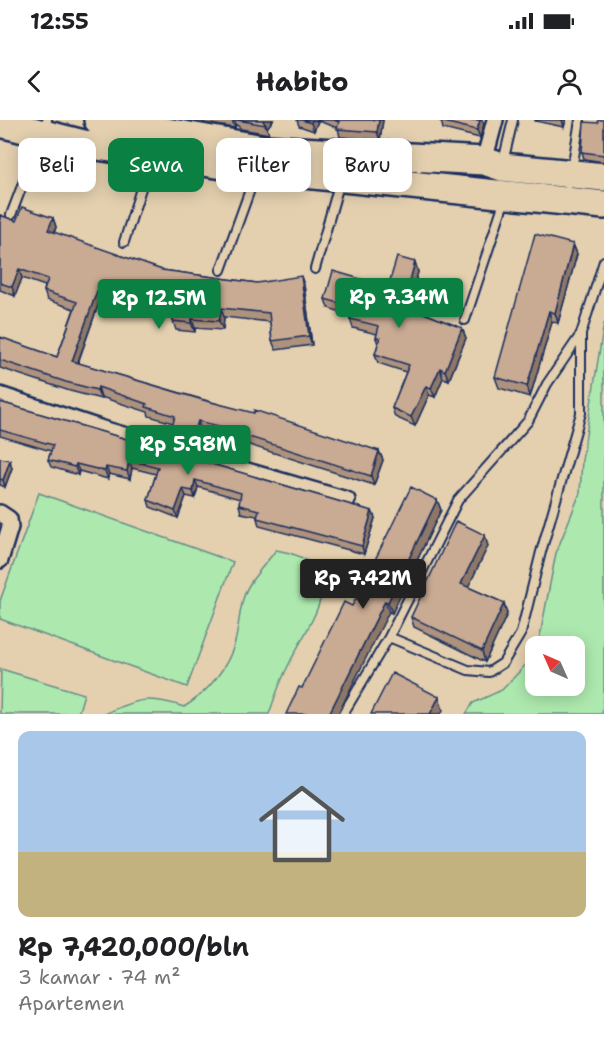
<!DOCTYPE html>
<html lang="id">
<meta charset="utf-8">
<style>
:root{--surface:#fff;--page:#f2f2f2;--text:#202124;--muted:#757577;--accent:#0b8043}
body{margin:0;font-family:"Shantell Sans",sans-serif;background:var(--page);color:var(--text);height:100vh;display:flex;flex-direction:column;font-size:22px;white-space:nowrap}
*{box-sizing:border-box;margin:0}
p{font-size:20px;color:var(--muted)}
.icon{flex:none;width:33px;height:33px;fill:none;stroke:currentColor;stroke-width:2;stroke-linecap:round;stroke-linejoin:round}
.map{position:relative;height:594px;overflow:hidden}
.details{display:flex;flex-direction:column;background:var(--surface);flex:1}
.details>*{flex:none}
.guide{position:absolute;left:18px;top:18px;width:568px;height:54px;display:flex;gap:12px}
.needle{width:39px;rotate:315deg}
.controls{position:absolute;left:525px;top:516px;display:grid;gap:12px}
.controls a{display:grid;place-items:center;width:60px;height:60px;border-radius:12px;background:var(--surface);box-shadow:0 3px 15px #0003;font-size:30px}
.price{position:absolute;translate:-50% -51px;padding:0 14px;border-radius:6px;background:var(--accent);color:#fff;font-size:20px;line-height:39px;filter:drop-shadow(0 2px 3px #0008)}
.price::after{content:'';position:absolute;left:50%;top:36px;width:18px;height:14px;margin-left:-9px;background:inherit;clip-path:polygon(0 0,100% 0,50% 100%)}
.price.current{background:#222;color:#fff}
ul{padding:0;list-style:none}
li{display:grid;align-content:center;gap:12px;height:318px;padding:0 18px}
li span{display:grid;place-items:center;height:186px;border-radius:12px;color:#555}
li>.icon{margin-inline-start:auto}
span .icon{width:108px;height:108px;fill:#fffc;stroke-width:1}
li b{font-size:26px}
.pill{padding:0 21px;border-radius:12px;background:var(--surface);box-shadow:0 3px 15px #0003;font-size:21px;line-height:54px}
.pill.current{background:var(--accent);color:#fff}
.status{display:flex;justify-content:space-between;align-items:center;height:42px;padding:0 30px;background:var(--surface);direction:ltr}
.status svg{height:16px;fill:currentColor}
header{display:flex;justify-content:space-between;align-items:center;height:78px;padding:0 18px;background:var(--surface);font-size:27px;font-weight:700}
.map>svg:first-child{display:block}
</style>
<div class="status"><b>12:55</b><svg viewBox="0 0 49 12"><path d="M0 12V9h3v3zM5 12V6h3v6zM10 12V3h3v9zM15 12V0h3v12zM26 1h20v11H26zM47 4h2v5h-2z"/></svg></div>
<header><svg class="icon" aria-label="back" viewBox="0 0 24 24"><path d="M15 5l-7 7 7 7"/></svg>Habito<svg class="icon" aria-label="person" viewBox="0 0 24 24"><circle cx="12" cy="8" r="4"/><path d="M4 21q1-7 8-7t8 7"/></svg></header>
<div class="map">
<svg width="604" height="594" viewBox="0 0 604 594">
<rect width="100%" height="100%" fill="#e4d0af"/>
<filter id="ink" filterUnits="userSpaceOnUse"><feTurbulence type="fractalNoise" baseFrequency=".0167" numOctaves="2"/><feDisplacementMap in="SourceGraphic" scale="12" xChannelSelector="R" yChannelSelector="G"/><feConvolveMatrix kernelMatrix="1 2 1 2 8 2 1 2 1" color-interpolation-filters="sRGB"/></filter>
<g filter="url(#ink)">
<path fill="#ade9ae" stroke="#648c86" stroke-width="1.5" d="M604,203V576L602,594H466L473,583L502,570L535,535L536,566H574V526H538L556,433L580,373L582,340Z
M39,373L233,442L187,567L0,499V481Z
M276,430C357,444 311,499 290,542C281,559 275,576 269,594H104C137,579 148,575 184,587C207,573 228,548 235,522C239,507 239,491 244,476C249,460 266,444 276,430Z
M1,549L84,574L78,594H0Z"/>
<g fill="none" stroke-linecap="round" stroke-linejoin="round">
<defs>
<path id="lane" d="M503,42L513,0
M572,49L580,0
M11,95L47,0
M124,122L150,40
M315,149L340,61
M221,150L256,53
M465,200L505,79
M389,517L468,550L489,552L503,543L521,513L541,432L581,293V214L604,141
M343,594L389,517L458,380L528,301L547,264L581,214"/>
<path id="street" d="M484,41L495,0
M0,275L106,310L347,380
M0,393L9,399L10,407L0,440"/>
<path id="highway" d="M98,0L263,29L484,41L502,47L604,57
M0,3L84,24L236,47L604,85"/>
</defs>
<use href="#lane" stroke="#1b2f5e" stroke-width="12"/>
<use href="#street" stroke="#1b2f5e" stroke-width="20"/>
<use href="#highway" stroke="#1b2f5e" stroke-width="32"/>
<use href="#lane" stroke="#e4d0af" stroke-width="8"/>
<use href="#street" stroke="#e4d0af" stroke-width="15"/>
<use href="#highway" stroke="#e4d0af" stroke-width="27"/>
</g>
<path fill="#ad927e" stroke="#1b2f5e" stroke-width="1.5" d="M203,0H273L267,8L269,14L241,9L236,4L235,8L204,3Z
M297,0H383L380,20L340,17L338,8L318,1L314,11L299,6Z
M441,0H482L484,4L480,18L443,9Z
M535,0H566L564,7L535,1Z
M604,0V42L584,39L582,32L598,3Z
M0,95L16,101L53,98L56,107L54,113L162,150L257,163L304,165L312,225L276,230L272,221L270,202L224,197L223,210L195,208V212L176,210L173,201L174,190L146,186L130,180L126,190L100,180L78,243L379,331L383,340L374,365L249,325L248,321L201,310L197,326L175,320L171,311L173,303L149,296L148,292L101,277V279L70,271L0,248V217L57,237L74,189L47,180L44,171L45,166L22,158L15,176L0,170Z
M573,124L577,134L558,203L552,202L530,277L499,268L495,257Z
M415,142L418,152L408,187L462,208L466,218L449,260L443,258L435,277L429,275L415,306L395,297L392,288L406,252L378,243L375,234L378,224L376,218L377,214L353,208L350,199L351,195L328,188L325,179L388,167Z
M0,282L372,391L375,398L364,434L259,406L257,398V396L241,393L239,385L240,379L198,367L195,378L186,376L178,398L150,387L148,380L156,354L132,348L130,359L109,354L108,359L79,351L78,355L51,347L48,340L51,331L0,316Z
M0,338L12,348L5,367L0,365Z
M437,380L441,390L392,493L389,492L302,568L352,486Z
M488,426L468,467L504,483L507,494L485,542L414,507L411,497Z"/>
<path fill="#8d7767" stroke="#1b2f5e" stroke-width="1.5" d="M232,0H234L236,4L235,8Z
M263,0H273L267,8L263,1Z
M312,0L318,1L314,11L311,3Z
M379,0H383L380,20L377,12Z
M480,0H482L484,4L480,18L477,10Z
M562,0H566L564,7Z
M53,98L56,107L52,120L48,110Z
M573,124L577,134L558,203L555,193Z
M415,142L418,152L406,194L403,185Z
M19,149L22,158L15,176L12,167Z
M301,156L304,165L312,225L309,216Z
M97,171L100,180L75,250L72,241Z
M127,171L130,180L126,190L123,181Z
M221,188L224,197L223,210L219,201Z
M549,191L552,202L530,277L527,266Z
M192,199L195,208V212L191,203Z
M462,208L466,218L449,260L445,251Z
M440,248L443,258L435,277L431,268Z
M426,266L429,275L415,306L411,297Z
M98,267L101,277V279L97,270Z
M198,301L201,310L197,326L193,317Z
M379,331L383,340L374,365L371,356Z
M10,340L12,348L5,367L3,360Z
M129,340L132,348L130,359L127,351Z
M76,344L79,351L78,355L75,347Z
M106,347L109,354L108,359L105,351Z
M195,360L198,367L195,378L193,371Z
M183,369L186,376L178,398L175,391Z
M437,380L441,390L392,493L388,482Z
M372,391L375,398L364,434L362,426Z
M485,415L488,426L465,474L461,464Z
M385,481L389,492L338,594H329Z
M504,483L507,494L485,542L482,531Z
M439,577L443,590L441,594H430Z"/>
<path fill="#c9aa93" stroke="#1b2f5e" stroke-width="1.5" d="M237,0H263V1L266,5Z
M302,0H312L311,3Z
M334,0H379L377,12L337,9L339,2Z
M441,0H480L477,10L440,1Z
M598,0H604V35L582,32L584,2L598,3Z
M22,87L53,98L48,110L162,150L257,163L301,156L309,216L272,221L269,193L221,188L219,201L192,199L191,203L173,201L175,182L143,177L127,171L123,181L97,171L72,241L203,280L254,293V290L379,331L371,356L246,316L247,313L198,301L193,317L171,311L175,296L146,287L147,284L98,267L97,270L66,262L0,240V217L57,237L77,182L44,171L48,159L19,149L12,167L0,163V95L16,101Z
M535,114L573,124L555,193L549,191L527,266L495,257Z
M397,137L415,142L403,185L462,208L445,251L440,248L431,268L426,266L411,297L392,288L409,245L375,234L380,218H376L379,206L350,199L353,187L325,179L333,151L388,167Z
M0,282L372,391L362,426L257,398L259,390L239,385L241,373L195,360L193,371L183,369L175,391L148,380L158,347L129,340L127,351L106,347L105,351L76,344L75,347L48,340L53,325L0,310Z
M0,338L10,340L3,360L0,359Z
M411,367L437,380L388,482L385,481L329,594H286L299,567L302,568L344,482L352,486Z
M456,401L485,415L461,464L504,483L482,531L411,497Z
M392,553L439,577L430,594H371Z"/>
</g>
</svg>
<div class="controls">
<a><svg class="needle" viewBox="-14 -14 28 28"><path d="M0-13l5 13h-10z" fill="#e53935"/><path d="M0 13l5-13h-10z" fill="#757577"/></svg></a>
</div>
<b class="price" style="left:399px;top:209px">Rp 7.34M</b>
<b class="price" style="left:159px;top:210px">Rp 12.5M</b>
<b class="price" style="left:188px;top:356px">Rp 5.98M</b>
<b class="price current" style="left:363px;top:490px">Rp 7.42M</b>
<div class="guide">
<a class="pill">Beli</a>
<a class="pill current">Sewa</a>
<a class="pill">Filter</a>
<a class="pill">Baru</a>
</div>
</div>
<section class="details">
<ul>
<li><span style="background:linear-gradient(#a9c7e8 65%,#c2b280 0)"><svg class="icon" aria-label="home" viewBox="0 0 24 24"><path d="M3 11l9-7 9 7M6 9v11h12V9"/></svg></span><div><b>Rp 7,420,000/bln</b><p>3 kamar · 74 m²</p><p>Apartemen</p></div></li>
</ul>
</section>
